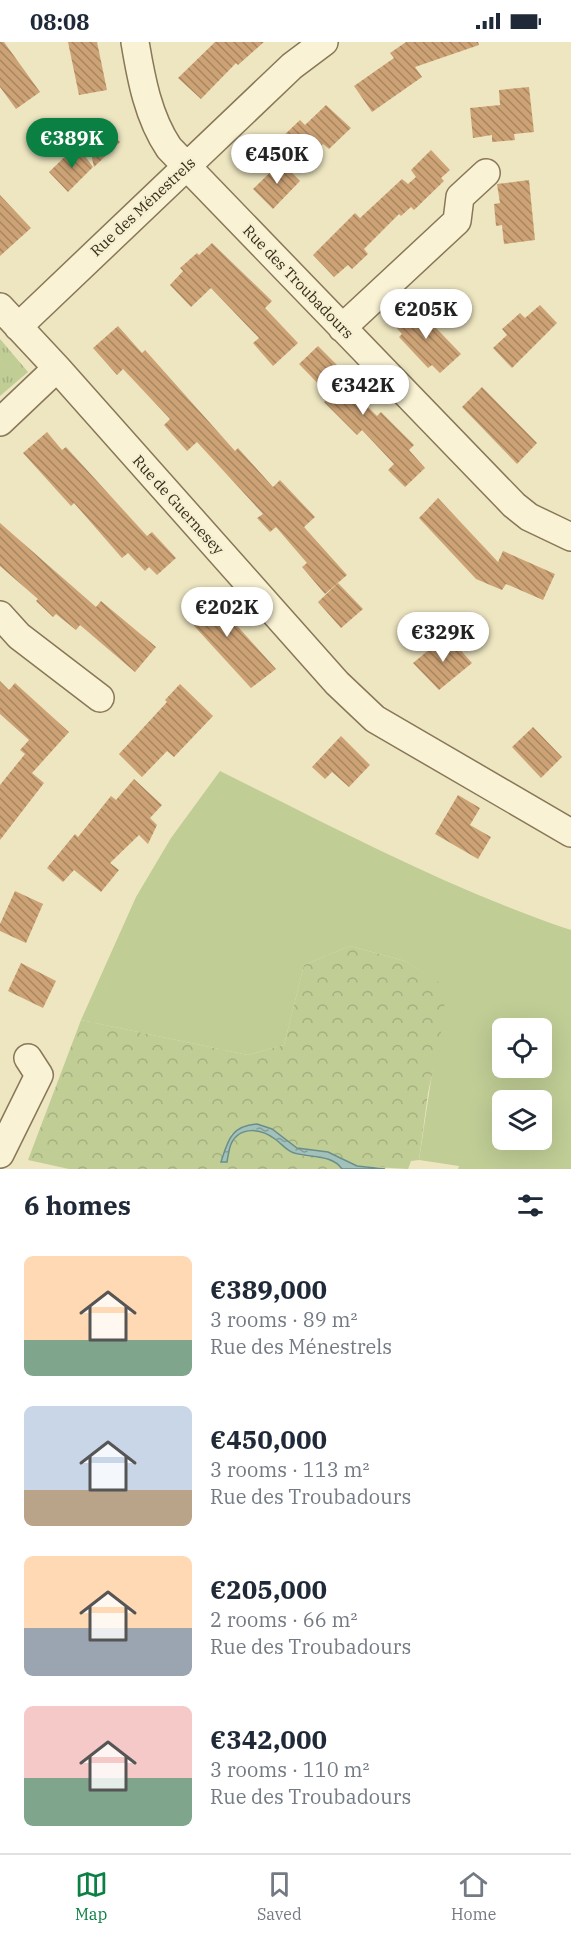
<!DOCTYPE html>
<meta charset="utf-8">
<style>
:root{--surface:#fff;--page:#f6f6f7;--text:#1f2937;--muted:#747a83;--line:#e0e1e3;--accent:#0b8043}
body{margin:0;font-family:"IBM Plex Serif",serif;background:var(--page);color:var(--text);height:100vh;display:flex;flex-direction:column;font-size:22px;white-space:nowrap}
*{box-sizing:border-box;margin:0}
p{font-size:20px;color:var(--muted)}
.icon{flex:none;width:33px;height:33px;fill:none;stroke:currentColor;stroke-width:2;stroke-linecap:round;stroke-linejoin:round}
.map{position:relative;height:1127px;overflow:hidden}
.panel{display:flex;flex-direction:column;background:var(--surface);flex:1}
.panel>*{flex:none}
.fabs{position:absolute;left:492px;top:976px;display:grid;gap:12px}
.fabs a{display:grid;place-items:center;width:60px;height:60px;border-radius:9px;background:var(--surface);box-shadow:0 6px 24px #0002;font-size:30px}
.price{position:absolute;translate:-50% -51px;padding:0 14px;border-radius:21px;background:#fff;color:#222;font-size:20px;line-height:39px;filter:drop-shadow(0 2px 3px #0008)}
.price::after{content:'';position:absolute;left:50%;top:36px;width:18px;height:14px;margin-left:-9px;background:inherit;clip-path:polygon(0 0,100% 0,50% 100%)}
.price.selected{background:var(--accent);color:#fff}
ul{padding:0;list-style:none}
li{display:flex;align-items:center;gap:18px;height:150px;padding:0 24px}
li span{display:grid;place-items:center;flex:none;width:168px;height:120px;border-radius:9px;color:#555}
li>.icon{margin-inline-start:auto}
span .icon{width:72px;height:72px;fill:#fffc;stroke-width:1}
li b{font-size:26px}
h2{display:flex;justify-content:space-between;align-items:center;height:72px;padding:0 24px;font-size:26px}
.status{display:flex;justify-content:space-between;align-items:center;height:42px;padding:0 30px;background:var(--surface);direction:ltr}
.status svg{height:16px;fill:currentColor}
.tab-bar{display:flex;justify-content:space-around;align-items:center;height:84px;border-top:2px solid var(--line);background:var(--surface);font-size:16px;color:var(--muted)}
.tab-bar a{display:grid;justify-items:center;gap:3px}
.tab-bar .selected{color:var(--accent)}
.map>svg:first-child{display:block}
</style>
<div class="status"><b>08:08</b><svg viewBox="0 0 49 12"><path d="M0 12V9h3v3zM5 12V6h3v6zM10 12V3h3v9zM15 12V0h3v12zM26 1h20v11H26zM47 4h2v5h-2z"/></svg></div>
<div class="map">
<svg width="571" height="1127" viewBox="0 0 571 1127">
<defs>
<pattern id="forest-crowns" width="20" height="18" patternUnits="userSpaceOnUse" patternTransform="scale(1.5)"><rect width="20" height="18" fill="#c0cd95"/><path d="M2 6a3 3 0 1 1 6 0M12 15a3 3 0 1 1 6 0" fill="none" stroke="#a6b080"/></pattern>
<pattern id="park-tufts" width="24" height="20" patternUnits="userSpaceOnUse" patternTransform="scale(1.5)"><rect width="24" height="20" fill="#c0cd95"/><path d="M3 7l-1-3M5 7V3M7 7l1-3M15 17l-1-3M17 17v-4M19 17l1-3" fill="none" stroke="#a6b080"/></pattern>
<pattern id="water-ripples" width="26" height="14" patternUnits="userSpaceOnUse" patternTransform="scale(1.5)"><rect width="26" height="14" fill="#a3c1bb"/><path d="M2 4q2-2 4 0t4 0M15 11q2-2 4 0t4 0" fill="none" stroke="#869d97"/></pattern>
<pattern id="building-back-hatch" width="6" height="6" patternUnits="userSpaceOnUse" patternTransform="scale(1.5)"><rect width="6" height="6" fill="#cda376"/><path d="M-1 5l2 2M0 0l6 6M5-1l2 2" fill="none" stroke="#a78560"/></pattern>
</defs>
<rect width="100%" height="100%" fill="#eee6c1"/>
<path fill="#c0cd95" fill-rule="evenodd" d="M220,729C335,786 449,847 571,888V1127H458L459,1124L419,1118L445,945L405,919L350,904L304,923L284,1003L248,1013L81,978L136,855L171,796ZM502,987H542V1026H502ZM502,1059H542V1098H502Z"/>
<path fill="url(#forest-crowns)" d="M350,904L405,919L445,944L444,976L428,1051L419,1118L411,1119L408,1127L357,1124L338,1114L297,1106L257,1082L231,1092L227,1120C228,1114 229,1107 231,1101C240,1083 262,1087 276,1097C280,1101 285,1107 290,1110C306,1119 331,1110 342,1127H69L28,1118L81,978L248,1013L284,1003L304,923Z"/>
<path fill="url(#park-tufts)" d="M0,297L28,330L0,354Z"/>
<path fill="url(#water-ripples)" stroke="#6a8f89" stroke-width="1.5" d="M257,1082L272,1087L297,1106L328,1110L357,1124L385,1127H342C332,1112 310,1116 294,1111C287,1109 282,1102 275,1097C262,1087 240,1083 231,1102C229,1107 228,1114 227,1120H221C228,1098 231,1084 257,1082Z"/>
<path fill="url(#building-back-hatch)" d="M0,0H4L40,50L16,67L0,45Z
M68,0H97L107,48L79,53Z
M215,0H264L238,23L236,21L201,57L178,36Z
M406,0H478L479,3L415,25L422,35L372,70L354,44L394,16L390,11Z
M529,45L534,90L514,92L515,98L504,99L492,100V93L473,96L470,66L500,63L499,48Z
M326,63L351,86L329,107L323,102L302,122L279,98L300,78L305,83Z
M101,80L120,100L94,125L87,93Z
M77,103L93,125L68,150L49,130Z
M431,108L450,128L441,136L444,139L414,168L411,165L401,174L399,172L364,207L368,212L352,227L348,223L334,235L313,213L355,171L360,176L402,137L408,142L416,135L411,128Z
M281,120L300,139L273,167L253,147Z
M529,138L535,198L504,202L502,183L496,184L494,162L500,161L497,142Z
M0,153L31,186L0,214Z
M212,201L272,259L265,266L298,301L273,324L253,301L259,296L211,246L191,265L170,243L183,229L180,226L197,211L199,213Z
M414,263L461,312L440,331L432,323L428,326L399,295L402,292L394,283Z
M540,263L557,281L512,326L493,306L507,293L502,287L520,271L525,276Z
M118,284L142,311L145,308L235,409L238,406L273,445L280,438L315,475L304,485L347,533L325,552L302,525L307,521L276,485L270,490L257,476L263,472L197,400L187,409L164,383L170,377L123,327L117,333L93,306Z
M318,304L349,335L344,341L377,374L381,370L414,403L409,408L425,426L405,445L388,428L394,422L362,388L357,393L324,360L330,354L299,322Z
M482,345L537,401L517,422L462,365Z
M47,390L62,408L66,405L147,494L152,490L176,516L157,533L149,525L145,529L128,511L122,516L74,461L71,464L23,411Z
M438,456L498,520L503,509L555,532L543,558L506,542L502,548L476,537L419,476Z
M0,481L96,565L101,559L156,605L135,630L80,583L76,588L56,572L53,575L36,559L38,557L0,524Z
M338,541L363,567L341,586L318,560Z
M202,545L276,627L251,646L185,574L190,569L183,561Z
M447,593L472,621L439,648L413,621Z
M0,639L9,648L15,641L69,690L32,731L44,741L0,798V743L25,712L20,708L29,698L0,672Z
M180,642L213,674L174,715L167,709L142,735L119,712L167,660L165,658Z
M533,685L562,715L541,736L512,705Z
M341,694L370,723L349,745L332,730L325,737L312,725Z
M134,737L162,763L150,776L157,783L148,802L139,793L110,821L119,828L101,850L74,828L63,840L47,826L75,792L78,795L111,754L116,758Z
M458,753L480,766L470,783L491,795L478,817L435,792Z
M15,849L43,862L26,901L0,889V882Z
M21,921L56,939L43,966L8,949Z"/>
<g fill="none" stroke-linecap="round" stroke-linejoin="round">
<defs>
<path id="minor" d="M135,0C141,36 148,75 169,106L514,463L529,475L571,495
M0,265L57,326L337,641L375,677L571,791
M18,285L292,24L324,0
M342,286L457,179L460,155L486,131
M0,380L57,326
M0,573L19,594L100,656
M0,1112L39,1033L28,1016"/>
</defs>
<use href="#minor" stroke="#887758" stroke-width="30"/>
<use href="#minor" stroke="#f9f2d4" stroke-width="27"/>
</g>
<g text-anchor="middle" stroke-width="4.5" stroke-linejoin="round" paint-order="stroke">
<g font-size="15" fill="#372c1d" stroke="#f6efd0">
<text transform="translate(143 165) rotate(-43)" y="5">Rue des Ménestrels</text>
<text transform="translate(298 240) rotate(46)" y="5">Rue des Troubadours</text>
<text transform="translate(178 463) rotate(48)" y="5">Rue de Guernesey</text>
</g>
</g>
</svg>
<div class="fabs">
<a><svg class="icon" aria-label="locate" viewBox="0 0 24 24"><circle cx="12" cy="12" r="6"/><path d="M12 2v4M12 18v4M2 12h4M18 12h4"/></svg></a>
<a><svg class="icon" aria-label="layers" viewBox="0 0 24 24"><path d="M12 4l9 5-9 5-9-5zM3 14l9 5 9-5"/></svg></a>
</div>
<b class="price selected" style="left:72px;top:127px">€389K</b>
<b class="price" style="left:277px;top:143px">€450K</b>
<b class="price" style="left:426px;top:298px">€205K</b>
<b class="price" style="left:363px;top:374px">€342K</b>
<b class="price" style="left:227px;top:596px">€202K</b>
<b class="price" style="left:443px;top:621px">€329K</b>
</div>
<section class="panel">
<h2>6 homes<svg class="icon" aria-label="filters" viewBox="0 0 24 24"><path d="M4 7h16M4 17h16"/><circle cx="9" cy="7" r="2"/><circle cx="15" cy="17" r="2"/></svg></h2>
<ul>
<li><span style="background:linear-gradient(#ffd9b3 70%,#7fa58c 0)"><svg class="icon" aria-label="home" viewBox="0 0 24 24"><path d="M3 11l9-7 9 7M6 9v11h12V9"/></svg></span><div><b>€389,000</b><p>3 rooms · 89 m²</p><p>Rue des Ménestrels</p></div></li>
<li><span style="background:linear-gradient(#c9d6e8 70%,#b9a48a 0)"><svg class="icon" aria-label="home" viewBox="0 0 24 24"><path d="M3 11l9-7 9 7M6 9v11h12V9"/></svg></span><div><b>€450,000</b><p>3 rooms · 113 m²</p><p>Rue des Troubadours</p></div></li>
<li><span style="background:linear-gradient(#ffd9b3 60%,#9aa5b1 0)"><svg class="icon" aria-label="home" viewBox="0 0 24 24"><path d="M3 11l9-7 9 7M6 9v11h12V9"/></svg></span><div><b>€205,000</b><p>2 rooms · 66 m²</p><p>Rue des Troubadours</p></div></li>
<li><span style="background:linear-gradient(#f6c9c9 60%,#7fa58c 0)"><svg class="icon" aria-label="home" viewBox="0 0 24 24"><path d="M3 11l9-7 9 7M6 9v11h12V9"/></svg></span><div><b>€342,000</b><p>3 rooms · 110 m²</p><p>Rue des Troubadours</p></div></li>
</ul>
</section>
<nav class="tab-bar">
<a class="selected"><svg class="icon" aria-label="map" viewBox="0 0 24 24"><path d="M3 6l6-2 6 2 6-2v14l-6 2-6-2-6 2zM9 4v14M15 6v14"/></svg>Map</a>
<a><svg class="icon" aria-label="saved" viewBox="0 0 24 24"><path d="M7 4h10v16l-5-4-5 4z"/></svg>Saved</a>
<a><svg class="icon" aria-label="home" viewBox="0 0 24 24"><path d="M3 11l9-7 9 7M6 9v11h12V9"/></svg>Home</a>
</nav>
